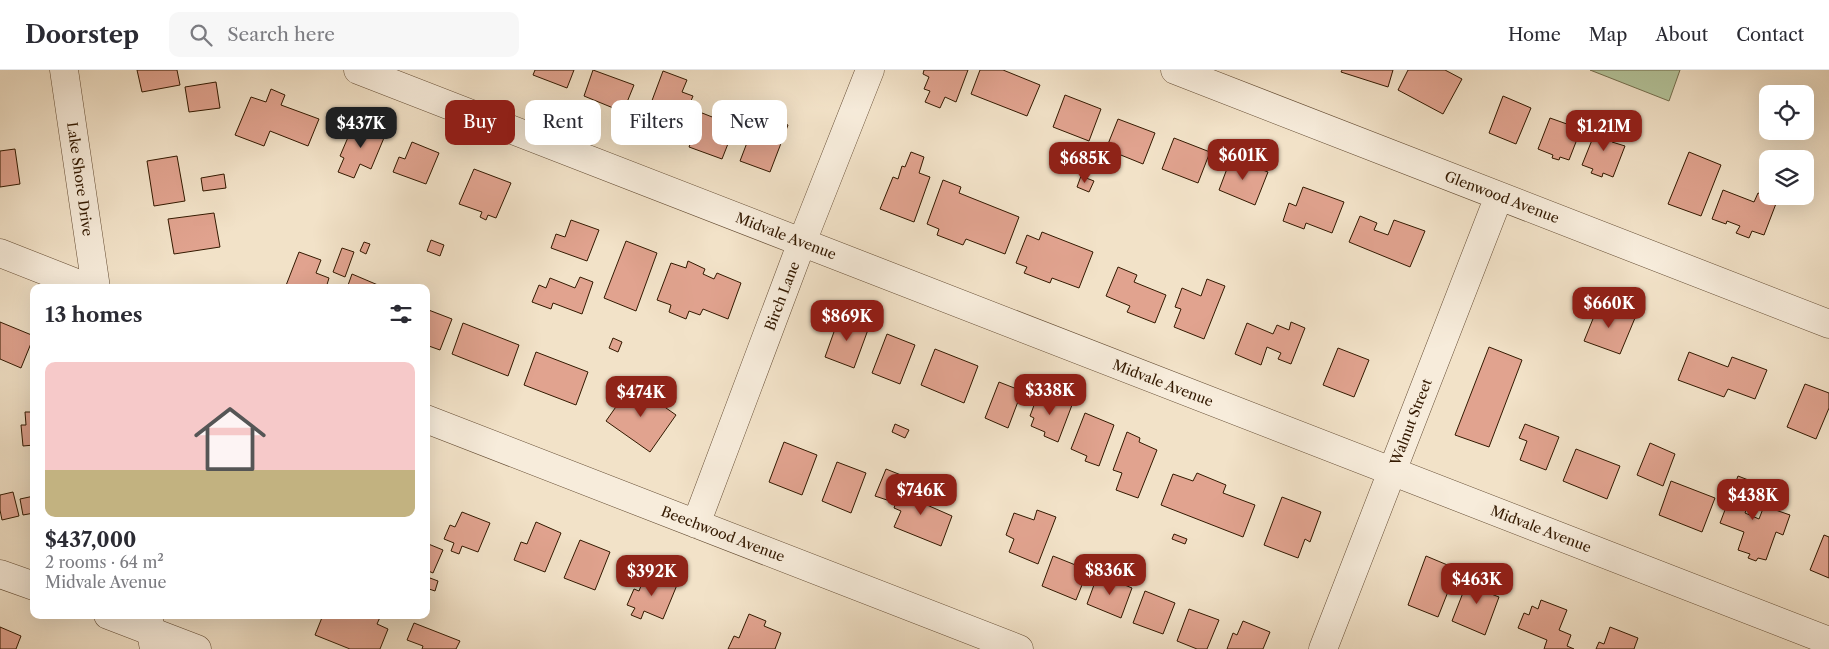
<!DOCTYPE html>
<meta charset="utf-8">
<style>
:root{--surface:#fff;--page:#f7f7f7;--text:#2b2b33;--muted:#7c7c81;--line:#e1e1e2;--accent:#8f2418}
body{margin:0;font-family:"Libre Caslon Text",serif;background:var(--page);color:var(--text);height:100vh;display:flex;flex-direction:column;font-size:19px;white-space:nowrap}
*{box-sizing:border-box;margin:0}
p{font-size:16px;color:var(--muted)}
.icon{flex:none;width:28px;height:28px;fill:none;stroke:currentColor;stroke-width:2;stroke-linecap:round;stroke-linejoin:round}
.map{position:relative;flex:1;overflow:hidden}
.details{position:absolute;left:30px;top:214px;width:400px;height:335px;display:flex;flex-direction:column;background:var(--surface);border-radius:10px;box-shadow:0 5px 20px #0002}
.details>*{flex:none}
.banner{position:absolute;left:445px;top:30px;width:475px;height:45px;display:flex;gap:10px}
.buttons{position:absolute;left:1759px;top:15px;display:grid;gap:10px}
.buttons a{display:grid;place-items:center;width:55px;height:55px;border-radius:10px;background:var(--surface);box-shadow:0 5px 20px #0002;font-size:25px}
.price{position:absolute;translate:-50% -42px;padding:0 11px;border-radius:10px;background:var(--accent);color:#fff;font-size:16px;line-height:32px;filter:drop-shadow(0 1px 2px #0008)}
.price::after{content:'';position:absolute;left:50%;top:30px;width:15px;height:11px;margin-left:-8px;background:inherit;clip-path:polygon(0 0,100% 0,50% 100%)}
.price.on{background:#222;color:#fff}
ul{padding:0;list-style:none}
li{display:grid;align-content:center;gap:10px;height:265px;padding:0 15px}
li+li{border-top:1px solid var(--line)}
li span{display:grid;place-items:center;height:155px;border-radius:10px;color:#555}
li>.icon{margin-inline-start:auto}
span .icon{width:90px;height:90px;fill:#fffc;stroke-width:1}
li b{font-size:21px}
h2{display:flex;justify-content:space-between;align-items:center;height:60px;padding:0 15px;font-size:21px}
.tag{padding:0 18px;border-radius:10px;background:var(--surface);box-shadow:0 5px 20px #0002;font-size:18px;line-height:45px}
.tag.on{background:var(--accent);color:#fff}
header{display:flex;align-items:center;gap:30px;box-sizing:border-box;height:70px;padding:0 25px;background:var(--surface);border-bottom:1px solid var(--line)}
header strong{font-size:24px}
nav{display:flex;gap:28px;margin-inline-start:auto;font-size:18px}
.search{width:350px;height:45px;background:var(--page);display:flex;align-items:center;gap:12px;box-sizing:border-box;padding:0 18px;border-radius:10px;color:var(--muted);font-size:19px}
.map>svg:first-child{display:block}
</style>
<header>
<strong>Doorstep</strong>
<div class="search"><svg class="icon" aria-label="search" viewBox="0 0 24 24"><circle cx="10" cy="10" r="6"/><path d="M15 15l6 6"/></svg>Search here</div>
<nav><a>Home</a><a>Map</a><a>About</a><a>Contact</a></nav>
</header>
<div class="map">
<svg width="1829" height="579" viewBox="0 0 1829 579">
<rect width="100%" height="100%" fill="#f2e2c8"/>
<filter id="stains"><feTurbulence type="fractalNoise" baseFrequency=".004" numOctaves="4"/><feColorMatrix values="0 0 0 0 .2 0 0 0 0 .09 0 0 0 0 .02 0 0 0 .5 -.17"/></filter>
<radialGradient id="worn" r=".72"><stop offset=".6" stop-color="#630" stop-opacity="0"/><stop offset="1" stop-color="#630" stop-opacity=".3"/></radialGradient>
<path fill="#b4c49b" stroke="#746e4e" d="M1590,0H1680L1669,31Z"/>
<path fill="#e1a38f" stroke="#331900" d="M137,0H177L180,15L142,22Z
M535,0H574L567,18L533,5Z
M593,0L634,15L623,42L584,26Z
M924,0H968L956,32L945,27L940,38L925,32L930,21L924,19L929,7L923,4Z
M980,0H1003L1040,15L1027,46L971,24Z
M1342,0H1393L1388,17L1341,2Z
M1408,0H1445L1462,9L1443,44L1398,20Z
M663,1L687,10L682,22L693,26L677,65L644,52Z
M216,12L220,38L189,42L185,17Z
M271,19L285,25L281,35L319,49L308,76L270,61L264,76L235,65L251,27L266,32Z
M1065,25L1101,39L1089,71L1053,57Z
M1503,26L1531,38L1516,74L1489,63Z
M697,41L735,56L722,89L689,77L697,57L692,55Z
M758,44L788,55L770,102L740,91Z
M1550,48L1581,59L1569,90L1560,87L1559,90L1552,88L1553,85L1538,79Z
M1118,49L1155,63L1143,94L1106,79Z
M355,51L386,63L371,99L360,94L354,108L338,102L344,88L340,86Z
M1602,52L1618,58L1612,72L1625,76L1613,107L1603,103L1602,107L1591,103L1593,99L1582,95L1594,65L1597,66Z
M1174,68L1210,82L1198,113L1162,99Z
M412,72L439,83L426,114L393,102L399,87L405,89Z
M15,79L20,114L0,117V81Z
M911,82L924,87L919,103L930,107L914,152L880,139L893,107L898,109L902,96L905,97Z
M1689,82L1721,95L1701,146L1668,134Z
M177,86L185,131L154,136L147,91Z
M1231,88L1268,102L1255,135L1219,120Z
M474,99L511,113L496,148L488,145L486,150L480,147L482,142L459,134Z
M224,104L226,118L203,121L201,108Z
M1081,106L1094,111L1089,122L1077,117Z
M943,110L961,117L959,123L1019,147L1005,184L966,169L963,175L937,165L939,159L927,154Z
M1303,117L1344,132L1332,163L1306,153L1304,159L1283,151L1289,133L1296,136Z
M1723,120L1754,132L1758,123L1777,131L1764,165L1752,161L1749,168L1736,163L1740,156L1727,151L1726,154L1712,149Z
M214,143L220,177L174,184L168,149Z
M1360,146L1377,153L1374,160L1388,165L1394,150L1425,161L1410,197L1349,172Z
M571,150L599,160L587,191L551,178L556,164L565,167Z
M1042,162L1093,182L1079,218L1052,208L1050,213L1024,203L1027,197L1016,193L1027,165L1039,170Z
M431,170L444,175L440,186L427,181Z
M626,171L657,183L636,241L604,228Z
M364,172L370,174L366,184L360,181Z
M342,178L354,182L345,207L333,202Z
M299,182L321,190L316,203L329,208L326,218H285Z
M688,191L705,199L703,204L714,209L717,203L741,213L728,249L703,239L700,245L689,241L686,249L669,242L671,235L657,230L671,193L686,198Z
M1118,197L1137,205L1134,212L1166,225L1155,253L1127,242L1130,236L1106,226Z
M352,204L385,218H347Z
M580,207L593,212L582,244L553,233L551,239L532,232L539,215L546,218L550,208L575,218Z
M1207,209L1225,216L1204,269L1174,257L1181,239L1175,237L1182,218L1201,226Z
M1599,234L1635,248L1620,284L1584,271Z
M426,239L452,249L440,280L426,275Z
M840,245L869,257L854,298L825,287Z
M0,252L34,266L21,298L0,289Z
M1291,252L1305,258L1291,294L1278,289L1281,283L1267,277L1261,295L1235,284L1247,253L1273,264L1277,255L1289,260Z
M463,253L519,275L508,306L452,284Z
M887,264L915,275L900,314L872,303Z
M613,268L622,272L618,282L609,278Z
M1489,277L1522,290L1489,377L1455,365Z
M1338,278L1369,290L1354,327L1323,315Z
M935,279L978,296L964,333L921,315Z
M536,282L588,302L576,335L524,315Z
M1689,282L1728,297L1732,287L1767,300L1755,329L1728,319L1724,327L1678,310Z
M999,312L1022,321L1008,358L985,348Z
M632,314L676,345L650,382L606,351Z
M1805,314L1829,323V338L1816,369L1787,357Z
M1039,322L1072,335L1058,372L1044,366L1045,362L1031,356L1034,348L1030,346Z
M25,342H34V375L23,376L21,355H26Z
M1085,343L1114,355L1099,396L1085,391L1087,386L1071,379Z
M895,354L909,360L905,368L892,362Z
M1525,354L1559,367L1546,400L1520,390L1527,371L1519,368Z
M1127,362L1140,368L1139,372L1157,380L1138,428L1116,420L1122,403L1113,400Z
M784,372L817,385L802,425L769,412Z
M1650,373L1675,384L1663,416L1637,405Z
M1576,379L1620,396L1607,429L1563,411Z
M837,392L866,403L851,443L822,431Z
M886,399L901,405L890,431L875,426Z
M1197,403L1226,415L1223,423L1255,435L1243,467L1161,435L1173,404L1193,411Z
M1738,406L1756,413L1745,443L1759,449L1764,436L1790,445L1783,465L1776,462L1766,490L1758,488L1756,491L1748,488L1750,484L1738,480L1744,462L1720,453Z
M1671,411L1715,428L1702,462L1659,445Z
M903,413L931,424L927,435L952,446L941,476L894,457L901,441L894,438Z
M13,422L19,446L2,450L0,440V425Z
M34,426V443L23,445L20,429Z
M1282,427L1321,442L1310,472L1305,469L1298,488L1264,475Z
M1037,440L1056,447L1038,494L1009,482L1014,469L1006,465L1014,443L1034,450Z
M462,442L490,453L478,482L462,476L459,484L451,481L454,473L444,469L450,455L455,457Z
M536,452L561,463L545,502L514,490L521,472L527,474Z
M1174,464L1187,469L1185,474L1172,469Z
M1824,465L1829,467V508L1810,500Z
M580,470L610,482L595,520L564,508Z
M426,473L443,480L433,503L426,500Z
M1053,486L1088,500L1076,530L1042,516Z
M1426,486L1457,499L1438,547L1408,535Z
M1480,499L1493,504L1486,522L1499,527L1485,565L1452,551L1466,515L1472,517Z
M646,503L677,515L663,549L644,541L641,549L631,545L635,538L627,535L634,519L639,521Z
M1098,504L1132,518L1121,548L1087,534Z
M430,508L438,511L435,521L426,518Z
M1145,521L1175,533L1163,564L1133,553Z
M1541,530L1567,540L1559,560L1571,565L1567,576L1574,579H1544L1547,570L1518,558L1524,543L1529,545L1532,536L1538,539Z
M1189,539L1219,550L1207,579H1197L1177,571Z
M749,544L766,551L764,556L781,563L775,579H728L734,566L739,568Z
M323,545H381L377,554L388,559L380,579H350L315,565Z
M1243,551L1270,562L1263,579H1227L1233,563L1237,565Z
M414,553L460,571L456,579H422L423,576L407,570Z
M0,557L21,566L16,579H0Z
M1610,557L1638,568L1634,579H1596L1599,572L1604,574Z"/>
<g fill="none" stroke-linecap="round" stroke-linejoin="round">
<defs>
<path id="minor" d="M358,0L1829,571
M1175,0L1829,254
M0,183L89,218
M426,349L1019,579
M696,454L802,172L870,0
M0,504L34,516
M108,545L197,579
M1323,579L1499,126"/>
<path id="tertiary" d="M64,0L96,218
M148,545L154,579"/>
</defs>
<use href="#minor" stroke="#634b32" stroke-width="29"/>
<use href="#tertiary" stroke="#634b32" stroke-width="29"/>
<use href="#minor" stroke="#f7ecdb" stroke-width="28"/>
<use href="#tertiary" stroke="#f7ecdb" stroke-width="28"/>
</g>
<g text-anchor="middle" stroke-width="4" stroke-linejoin="round" paint-order="stroke">
<g font-size="14" fill="#331900" stroke="#f7ecdb">
<text transform="translate(80 109) rotate(82)" y="5">Lake Shore Drive</text>
<text transform="translate(1502 127) rotate(21)" y="5">Glenwood Avenue</text>
<text transform="translate(786 166) rotate(21)" y="5">Midvale Avenue</text>
<text transform="translate(782 226) rotate(-69)" y="5">Birch Lane</text>
<text transform="translate(1163 313) rotate(21)" y="5">Midvale Avenue</text>
<text transform="translate(1411 352) rotate(-69)" y="5">Walnut Street</text>
<text transform="translate(1541 459) rotate(21)" y="5">Midvale Avenue</text>
<text transform="translate(723 464) rotate(21)" y="5">Beechwood Avenue</text>
</g>
</g>
<rect width="100%" height="100%" filter="url(#stains)"/>
<rect width="100%" height="100%" fill="url(#worn)"/>
</svg>
<div class="buttons">
<a><svg class="icon" aria-label="locate" viewBox="0 0 24 24"><circle cx="12" cy="12" r="6"/><path d="M12 2v4M12 18v4M2 12h4M18 12h4"/></svg></a>
<a><svg class="icon" aria-label="layers" viewBox="0 0 24 24"><path d="M12 4l9 5-9 5-9-5zM3 14l9 5 9-5"/></svg></a>
</div>
<b class="price on" style="left:361px;top:79px">$437K</b>
<b class="price" style="left:1604px;top:82px">$1.21M</b>
<b class="price" style="left:1243px;top:111px">$601K</b>
<b class="price" style="left:1085px;top:114px">$685K</b>
<b class="price" style="left:1609px;top:259px">$660K</b>
<b class="price" style="left:847px;top:272px">$869K</b>
<b class="price" style="left:1050px;top:346px">$338K</b>
<b class="price" style="left:641px;top:348px">$474K</b>
<b class="price" style="left:921px;top:446px">$746K</b>
<b class="price" style="left:1753px;top:451px">$438K</b>
<b class="price" style="left:1110px;top:526px">$836K</b>
<b class="price" style="left:652px;top:527px">$392K</b>
<b class="price" style="left:1477px;top:535px">$463K</b>
<div class="banner">
<a class="tag on">Buy</a>
<a class="tag">Rent</a>
<a class="tag">Filters</a>
<a class="tag">New</a>
</div>
<section class="details">
<h2>13 homes<svg class="icon" aria-label="filters" viewBox="0 0 24 24"><path d="M4 7h16M4 17h16"/><circle cx="9" cy="7" r="2"/><circle cx="15" cy="17" r="2"/></svg></h2>
<ul>
<li><span style="background:linear-gradient(#f6c9c9 70%,#c2b280 0)"><svg class="icon" aria-label="home" viewBox="0 0 24 24"><path d="M3 11l9-7 9 7M6 9v11h12V9"/></svg></span><div><b>$437,000</b><p>2 rooms · 64 m²</p><p>Midvale Avenue</p></div></li>
</ul>
</section>
</div>
